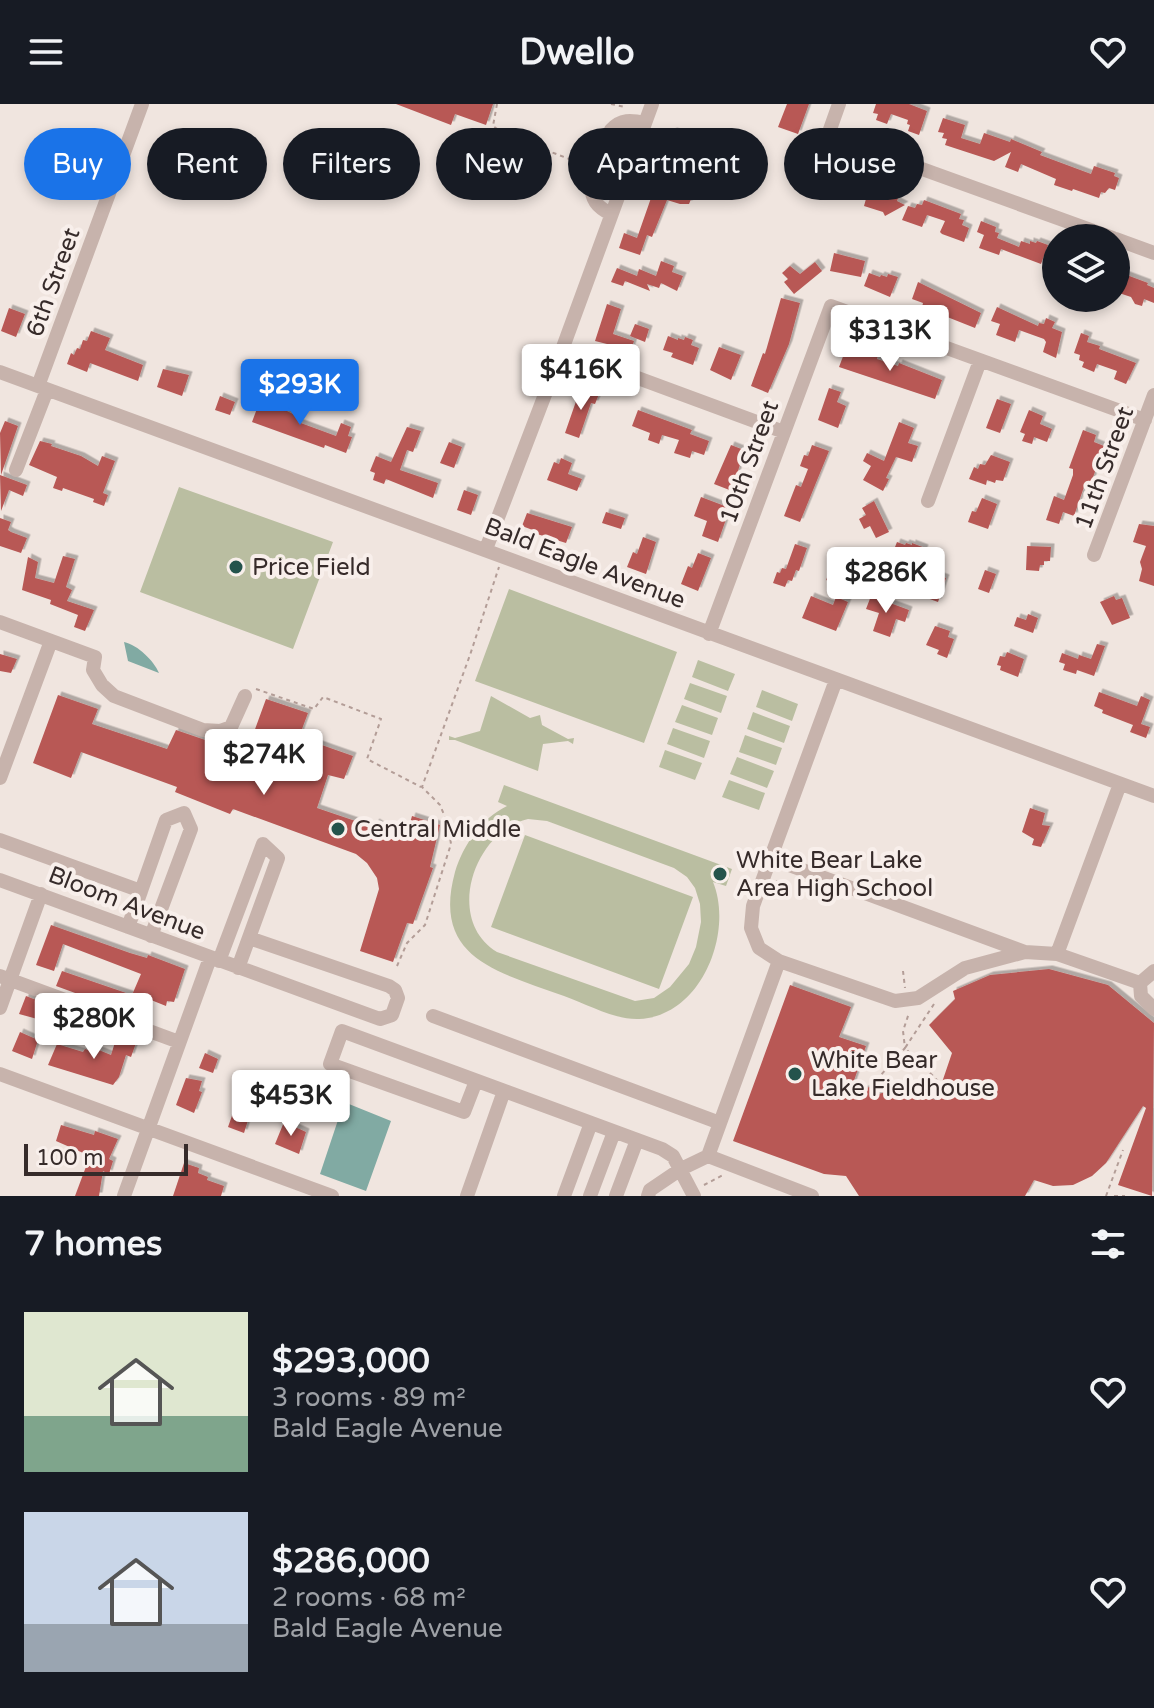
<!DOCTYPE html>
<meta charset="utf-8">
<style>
:root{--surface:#171b24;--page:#242831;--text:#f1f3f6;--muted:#9ea1a6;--accent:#1a73e8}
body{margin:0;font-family:"Varela Round",sans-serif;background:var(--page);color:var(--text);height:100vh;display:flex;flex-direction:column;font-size:30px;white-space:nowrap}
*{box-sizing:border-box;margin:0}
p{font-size:26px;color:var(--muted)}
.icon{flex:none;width:44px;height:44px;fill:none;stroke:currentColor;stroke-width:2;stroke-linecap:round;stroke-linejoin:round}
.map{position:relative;height:1092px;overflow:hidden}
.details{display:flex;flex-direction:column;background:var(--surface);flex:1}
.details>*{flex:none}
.banner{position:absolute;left:24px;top:24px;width:1106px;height:72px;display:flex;gap:16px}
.tools{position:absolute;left:1042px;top:120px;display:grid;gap:16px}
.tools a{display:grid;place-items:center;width:88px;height:88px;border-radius:50%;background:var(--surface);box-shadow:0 4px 12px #0003;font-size:40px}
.scale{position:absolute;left:24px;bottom:20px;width:164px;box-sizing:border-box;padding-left:8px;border:4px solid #362b2a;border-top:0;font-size:22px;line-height:28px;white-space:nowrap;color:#362b2a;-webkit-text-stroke:6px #f8efeb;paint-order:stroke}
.price{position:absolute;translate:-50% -68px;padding:0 18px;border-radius:8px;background:#fff;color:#222;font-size:26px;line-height:52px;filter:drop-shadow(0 2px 4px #0008)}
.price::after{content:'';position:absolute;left:50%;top:48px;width:24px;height:18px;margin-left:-12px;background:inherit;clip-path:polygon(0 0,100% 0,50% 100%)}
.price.active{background:var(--accent);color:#fff}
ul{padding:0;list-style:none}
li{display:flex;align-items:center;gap:24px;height:200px;padding:0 24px}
li span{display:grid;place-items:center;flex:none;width:224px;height:160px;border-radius:0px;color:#555}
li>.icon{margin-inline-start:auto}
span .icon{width:96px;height:96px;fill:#fffc;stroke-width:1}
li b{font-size:34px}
h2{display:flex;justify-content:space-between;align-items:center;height:96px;padding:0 24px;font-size:34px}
.pill{padding:0 28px;border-radius:36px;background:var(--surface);box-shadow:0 4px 12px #0003;font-size:28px;line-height:72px}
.pill.active{background:var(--accent);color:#fff}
header{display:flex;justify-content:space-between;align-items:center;height:104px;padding:0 24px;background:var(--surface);font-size:36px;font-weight:700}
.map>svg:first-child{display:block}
</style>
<header><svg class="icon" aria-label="menu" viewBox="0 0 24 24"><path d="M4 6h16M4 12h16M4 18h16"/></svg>Dwello<svg class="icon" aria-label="heart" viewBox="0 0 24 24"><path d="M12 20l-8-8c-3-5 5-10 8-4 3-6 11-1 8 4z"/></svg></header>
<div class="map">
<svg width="1154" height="1092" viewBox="0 0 1154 1092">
<defs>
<filter id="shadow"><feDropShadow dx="3.5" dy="-3.5" stdDeviation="0" flood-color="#0004"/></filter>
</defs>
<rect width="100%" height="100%" fill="#f0e5df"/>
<path fill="#babea1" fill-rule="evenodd" d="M179,383L333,438L293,545L140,488Z
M509,485L677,548L644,639L475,577Z
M698,556L735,570L728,587L692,573Z
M690,579L727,592L721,609L684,595Z
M762,586L798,600L792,617L756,603Z
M491,592L530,614L540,611L542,621L568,635L574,634L573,640L568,637L543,640L538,667L455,636H449V632L455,634L480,627Z
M682,601L718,614L712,631L675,618Z
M753,608L790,622L784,639L747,625Z
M673,624L710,637L704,654L667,640Z
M745,631L782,644L776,661L739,648Z
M665,646L702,659L695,676L659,663Z
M737,653L774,667L767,684L730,670Z
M729,676L765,689L759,706L722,693Z
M504,681L732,765L726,782L713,778C734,829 701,913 639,915C614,916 587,900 564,892C500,868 431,856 455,768C463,741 482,714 507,702L498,698ZM528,715L547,717L674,764L687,773L695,784L700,800L701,818L696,843L689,860L670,883L654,894L635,897L497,848C444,816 474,727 528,715Z
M525,731L693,793L659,885L491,823Z"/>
<path fill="#81aaa3" d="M124,538C138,541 154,557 159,569L128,557Z
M344,998L391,1017L366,1087L320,1070Z"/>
<path fill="#b85855" filter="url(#shadow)" d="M396,0H493L486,21L455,10L451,21Z
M787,0H809L798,30L778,23Z
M876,0H909L927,7L919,31L908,27L910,21L907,20L908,16L891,10L887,20L876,16L878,10L873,9Z
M943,14L965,21L961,34L980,40L984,29L1010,38L1011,35L1042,48L1040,51L1091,70L1094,62L1115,69L1114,72L1119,74L1115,86L1109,84L1105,89L1101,88L1099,94L1073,85L1072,87L1054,81L1056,75L1021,60L1018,68L1005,63L1011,48L994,57L945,41L947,35L942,34L944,29L938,28Z
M673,27L702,36L696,50L680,46L678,43L669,39Z
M717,30L737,37L732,51L712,43Z
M663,62L678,67L673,81L694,88L689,100H680L667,96L652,133L647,131L640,151L619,144L624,129L637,134L651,94L655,95Z
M833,69L846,73L848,69L864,76L860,87L850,84L846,96L826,89Z
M869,84L886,90L889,84L900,88L897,97L905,101L885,112L883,108L864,102Z
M924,96L961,110L959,115L964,116L962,121L969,124L964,138L942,130L940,128L945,117L927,111L922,123L902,116L908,102L915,104L917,100L922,101Z
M981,117L996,123L995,128L999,129L997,134L1019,143L1021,137L1030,140V137L1036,139L1037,137L1048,141L1041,160L1001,145L999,151L979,144L984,131L977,128Z
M834,149L865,157L861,173L830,167Z
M661,157L674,162L672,168L683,172L677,187L661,179L659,184L647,180L650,187L625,177L623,182L611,178L617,164L637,172L639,165L656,172Z
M815,158L822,167L794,190L784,178L788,175L782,169L790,162L800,170Z
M1116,167L1148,179L1147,181L1154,184V199L1144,195L1142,202L1135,200L1131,193L1116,188Z
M869,169L880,173L881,171L887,173L888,170L898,173L890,193L864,182Z
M918,178L981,209L975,224L922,203L923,199L912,195Z
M781,194L800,199L789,240L768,289L751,282L763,249L765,250Z
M607,200L621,205L613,230L634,237L631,246L595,237Z
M997,203L1038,222L1039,219L1044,220L1046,214L1055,218L1052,224L1062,228L1056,254L1043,248L1046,238L1044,235L1019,226L1015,238L996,231L1000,220L991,217Z
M9,204L25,210L16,233L1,227Z
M635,220L649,225L645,238L630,232Z
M91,227L110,234L105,246L143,261L138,277L90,259L87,268L67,260L71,249L74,251L77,244L80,245L83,236L87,237Z
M1081,229L1089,232L1087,238L1100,242L1099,245L1136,259L1126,280L1114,275L1117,267L1097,260L1094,268L1082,263L1084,258L1079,256L1080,251L1074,249Z
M668,232L678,236V234L684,236L685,233L693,236L691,241L699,244L693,261L671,253L673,249L663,246Z
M847,242L878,251L877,255L898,262L899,259L942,276L935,295L839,263Z
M719,243L741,251L731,276L710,266Z
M283,263L297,268L291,283L277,277Z
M163,265L189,271L182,292L157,283Z
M581,283L599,290L595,300L591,299L579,334L565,329Z
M829,284L841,288L837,298L846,302L838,324L818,316Z
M220,292L235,298L230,311L215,306Z
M261,294L299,313L298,318L336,332L341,319L351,323L348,332L352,333L346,349L325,341L324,344L252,318Z
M997,295L1011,300L1000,329L986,324Z
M638,306L692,326L690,330L709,337L704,351L692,347L690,354L674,349L679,336L662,331L659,340L648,336L650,329L632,322Z
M1029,306L1043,312L1040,320L1052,325L1047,338L1034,333L1032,340L1022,337L1025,330L1020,328Z
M5,317L18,322L1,371L0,329Z
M899,318L914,324L908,339L918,342L912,358L896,353L886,374L889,375L883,387L863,376L871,362L863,357L867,349L884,357Z
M407,323L421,327L413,348L407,346L400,366L438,379L433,394L386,375L384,380L373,376L375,369L370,367L376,352L391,358Z
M1083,326L1096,331L1094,338L1104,342L1091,379L1086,377L1074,412L1063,408L1059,420L1046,416L1054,392L1064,396L1073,371V365L1069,364Z
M40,337L52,340L51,342L81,352L98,362L102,352L115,357L103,389L108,391L104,402L93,398L94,395L63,384L62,387L53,384L57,373L29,361Z
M449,338L462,343L454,364L440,359Z
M731,341L749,348L744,359L741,357L732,387L714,380Z
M812,341L829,347L800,418L784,412L796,381L801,383L808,365L800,362L804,351L808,352Z
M991,351L1010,358L1003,377L996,376L995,379L987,376L986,381L969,375L974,363L978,365L980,360L985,361Z
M561,354L572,359L568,370L582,375L577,387L547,376L554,358L559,360Z
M0,371L27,381L23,392L9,386L1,407Z
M464,386L478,391L471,411L457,406Z
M701,393L730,404L718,438L702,432L707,417L694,412Z
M982,394L997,400L988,425L968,418L972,407L976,408Z
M874,397L889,428L876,434L870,422L864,425L859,415L866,411L862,404Z
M606,408L625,414L621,425L602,419Z
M527,409L572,423L566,439L537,430L538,428L522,422Z
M0,414L11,418L8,426L11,428L27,434L21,449L0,442Z
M1139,420L1154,422V482L1139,477L1142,465L1140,458L1146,442L1133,438Z
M643,433L656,438L646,470L627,463L633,448L637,450Z
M897,438L905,441L906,439L912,441V439L925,444L918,462L891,453Z
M795,440L807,444L799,467L796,466L792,477L788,476L785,483L773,479L777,468L780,469L782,464L786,465Z
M1027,442L1051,443L1050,457H1044V461H1040L1039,467L1026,466Z
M698,449L711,454L698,487L681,480L688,462L692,464Z
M63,452L75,455L66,483L72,486L67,497L94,506L85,527L74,523L78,511L50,500L51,496L22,486L28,453L38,458L35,474L54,479Z
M833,458L847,464L840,482L826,476Z
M985,466L996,470L989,489L978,485Z
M935,470L946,474L938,498L927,494Z
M811,492L833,501L836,493L848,498L836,527L802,514Z
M871,492L909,506L905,518L896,515L890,533L873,527L879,509L866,505Z
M1114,492L1116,496L1122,494L1130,514L1112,521L1100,498Z
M1028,510L1038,514L1033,529L1014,522L1017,513L1026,516Z
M935,522L950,527L948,533L954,535L947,554L937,550L939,546L926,541Z
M1097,540L1105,542L1094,572L1077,566L1076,570L1063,566L1065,560L1059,558L1062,549L1078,555L1079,551L1091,555Z
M1007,548L1024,555L1018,573L1000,566L1001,562L997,561L1000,552L1005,553Z
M0,550L17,555L11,569L0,567Z
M1099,588L1137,602L1141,592L1150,596L1141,620L1150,623L1146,634L1130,628L1133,621L1102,609L1103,606L1094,602Z
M58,591L98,605L92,620L167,645L176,626L246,650L266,595L308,609L299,633L353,652L344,675L328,671L317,704L373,723L376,718L401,734L405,725L408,726L412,712L440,721L430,763L433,764L413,820L407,819L393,858L360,847L379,785L377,774L367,759L356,750L233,705L230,710L175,688L177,683L81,648L71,674L33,659Z
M1030,704L1045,709L1042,721L1050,722L1041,743L1032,741L1034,735L1022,728Z
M51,821L130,849L147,854L148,851L185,865L174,898L167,897L166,902L146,894L142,907L100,891L97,897L56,882L62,867L132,891L141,870L63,840L54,867L36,861Z
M1049,865L1108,881L1154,919L1152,1092L1118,1081L1146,1004L1143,1002L1106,1059L1092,1072L1073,1081L1053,1082L1034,1076L1025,1092H859L846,1072L824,1070L733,1037L790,881L851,903L839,933L866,942L848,994L871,982L876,991L894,985L936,996L952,949L929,921L955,895L953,887L990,871Z
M26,892L46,900L41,916L19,910Z
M20,928L38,936L32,955L12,947Z
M117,932L136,939L131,953L126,951L119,973L113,981L48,961L57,940L83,948L85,945L88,946L89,942L111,951Z
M205,949L218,955L213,969L199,964Z
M186,974L202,977L199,987L202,988L194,1009L176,1001Z
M257,995L271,1000L265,1016L250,1011Z
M234,1006L249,1013L244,1029L228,1023Z
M284,1018L306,1028L299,1050L275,1040Z
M61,1021L94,1031L95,1027L118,1035L109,1055L113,1057L109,1070L103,1067L99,1092H75L90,1052L56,1037Z
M184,1059L199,1064L198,1069L208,1073L207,1076L224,1082L221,1092H173Z"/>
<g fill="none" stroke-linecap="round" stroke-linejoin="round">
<path stroke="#b39d97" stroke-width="2" stroke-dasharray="4 4" stroke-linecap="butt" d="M497,0L493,22L504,30L585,61
M611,0L625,3
M256,585L314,605L323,593L381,615L367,655L421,683
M776,777L787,781
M397,862L407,839L425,821L451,740L448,720L440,701L422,683L470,551L499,463
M903,867L905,884
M934,900L905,944L940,979
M871,982L905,944L903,927L909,909
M704,1081L723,1071
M1106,1092L1123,1046
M1114,1092H1125"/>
<path stroke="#c7b3ac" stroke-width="14" d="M839,0L828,31L1113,134
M611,110C597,103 591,96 591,79L611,26C621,15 631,16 645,19
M1116,135L1154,149
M562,246L784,328
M0,268L1154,692
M38,282L142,0
M16,366L47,286
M928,397L980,257
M486,445L562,246L652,0
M1094,451L1154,291
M0,518L95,553L93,566L102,581L114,592L203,626L220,627L231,623L245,592
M709,530L831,202L1145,316
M836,576L753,802L751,824L759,844L779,857L895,897L918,894L965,864L1025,848L1057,850L1140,879L1154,867
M0,674L51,537
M0,736L141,787L128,823
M770,754L1025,848
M0,776L380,915L392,911L398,894L395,886L389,882L249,834
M141,787L166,716L184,709L191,725L151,832
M1057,850L1120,680
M219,857L263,740L278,754L238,864
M0,872L179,938
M1140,879L1141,892L1154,905
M0,904L41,790
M433,912L720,1019L779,857
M0,970L332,1092
M476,977L464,1008L330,960L342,927L662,1045L673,1052L694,1092
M708,1052L812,1092
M124,1092L210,854
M467,1092L504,987
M564,1092L591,1019
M590,1092L614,1028
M616,1092L637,1036
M648,1092L650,1086L681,1065L708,1052L720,1019"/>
</g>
<g fill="#24534c" stroke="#f8efeb" stroke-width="3">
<circle cx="236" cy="463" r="8"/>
<circle cx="338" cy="725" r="8"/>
<circle cx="720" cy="770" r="8"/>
<circle cx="795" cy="970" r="8"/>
</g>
<g text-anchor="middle" stroke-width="8" stroke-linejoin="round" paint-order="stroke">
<g font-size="24" fill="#362b2a" stroke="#f8efeb">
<text transform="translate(53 178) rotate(-70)" y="8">6th Street</text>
<text transform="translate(749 358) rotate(-70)" y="8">10th Street</text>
<text transform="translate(1104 364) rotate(-70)" y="8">11th Street</text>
<text transform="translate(585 459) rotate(21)" y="8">Bald Eagle Avenue</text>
<text transform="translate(127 799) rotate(21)" y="8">Bloom Avenue</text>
</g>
<g font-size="24" fill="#362b2a" stroke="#f8efeb" text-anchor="start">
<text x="252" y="471">Price Field</text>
<text x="354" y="733">Central Middle</text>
<text x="736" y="764">White Bear Lake<tspan x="736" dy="28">Area High School</tspan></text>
<text x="811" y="964">White Bear<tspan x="811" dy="28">Lake Fieldhouse</tspan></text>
</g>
</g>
</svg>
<div class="tools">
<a><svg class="icon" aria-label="layers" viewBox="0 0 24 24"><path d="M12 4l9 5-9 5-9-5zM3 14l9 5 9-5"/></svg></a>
</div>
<div class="scale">100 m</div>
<b class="price" style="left:890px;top:269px">$313K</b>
<b class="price" style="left:581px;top:308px">$416K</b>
<b class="price active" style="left:300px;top:323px">$293K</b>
<b class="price" style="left:886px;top:511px">$286K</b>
<b class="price" style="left:264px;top:693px">$274K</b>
<b class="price" style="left:94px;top:957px">$280K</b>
<b class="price" style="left:291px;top:1034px">$453K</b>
<div class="banner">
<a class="pill active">Buy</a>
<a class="pill">Rent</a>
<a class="pill">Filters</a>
<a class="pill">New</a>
<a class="pill">Apartment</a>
<a class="pill">House</a>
</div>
</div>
<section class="details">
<h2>7 homes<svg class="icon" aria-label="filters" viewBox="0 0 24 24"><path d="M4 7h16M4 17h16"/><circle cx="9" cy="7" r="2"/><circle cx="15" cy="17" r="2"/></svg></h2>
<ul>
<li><span style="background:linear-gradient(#dfe7d0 65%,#7fa58c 0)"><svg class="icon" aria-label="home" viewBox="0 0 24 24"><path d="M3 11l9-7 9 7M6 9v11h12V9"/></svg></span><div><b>$293,000</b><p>3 rooms · 89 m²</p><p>Bald Eagle Avenue</p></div><svg class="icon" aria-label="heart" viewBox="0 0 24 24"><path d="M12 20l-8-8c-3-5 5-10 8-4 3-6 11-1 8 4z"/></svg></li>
<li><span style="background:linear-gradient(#c9d6e8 70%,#9aa5b1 0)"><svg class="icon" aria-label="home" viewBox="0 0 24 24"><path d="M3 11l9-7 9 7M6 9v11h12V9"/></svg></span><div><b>$286,000</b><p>2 rooms · 68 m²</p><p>Bald Eagle Avenue</p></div><svg class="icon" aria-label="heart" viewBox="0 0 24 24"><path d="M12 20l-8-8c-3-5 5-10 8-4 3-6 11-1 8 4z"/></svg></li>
</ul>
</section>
